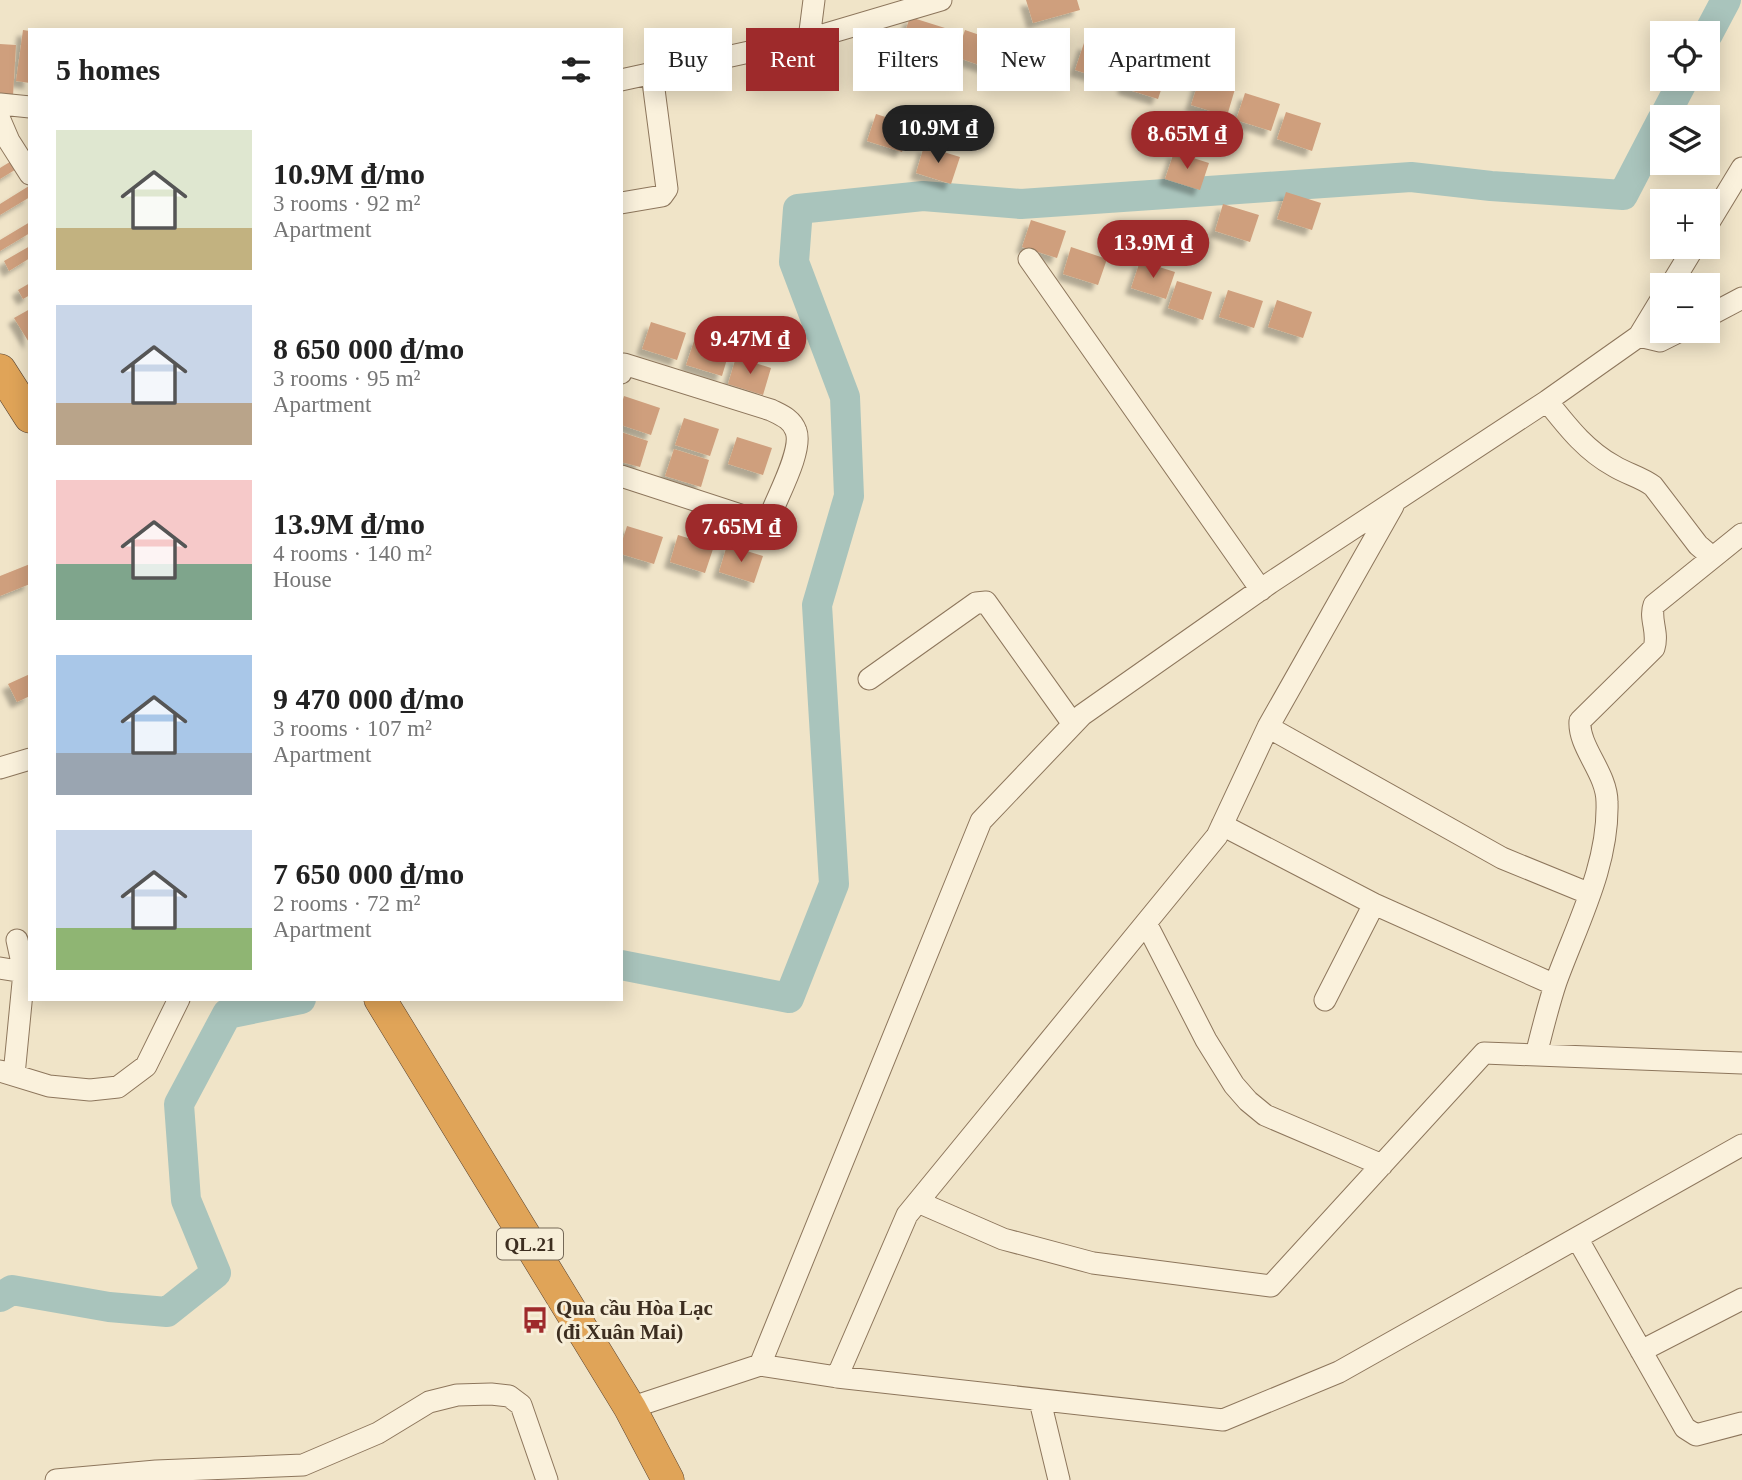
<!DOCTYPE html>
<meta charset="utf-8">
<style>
:root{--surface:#fff;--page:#f6f6f6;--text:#222;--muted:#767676;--accent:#9e2a2b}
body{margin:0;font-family:"Times New Roman",serif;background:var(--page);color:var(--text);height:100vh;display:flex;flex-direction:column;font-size:26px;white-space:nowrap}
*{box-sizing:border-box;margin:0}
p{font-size:23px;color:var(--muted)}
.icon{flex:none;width:38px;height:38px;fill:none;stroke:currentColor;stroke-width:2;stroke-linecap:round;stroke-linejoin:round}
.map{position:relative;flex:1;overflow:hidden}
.sheet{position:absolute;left:28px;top:28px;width:595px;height:973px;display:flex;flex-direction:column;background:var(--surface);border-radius:0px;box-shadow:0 4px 18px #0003}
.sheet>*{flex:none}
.guide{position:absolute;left:644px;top:28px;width:665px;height:63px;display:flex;gap:14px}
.fabs{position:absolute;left:1650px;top:21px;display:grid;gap:14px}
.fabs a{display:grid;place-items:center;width:70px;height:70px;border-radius:0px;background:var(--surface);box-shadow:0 4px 18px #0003;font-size:35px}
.price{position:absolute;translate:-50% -60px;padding:0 16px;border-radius:24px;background:var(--accent);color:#fff;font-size:23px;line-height:46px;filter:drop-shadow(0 2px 4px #0008)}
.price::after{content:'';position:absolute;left:50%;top:42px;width:21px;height:16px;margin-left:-10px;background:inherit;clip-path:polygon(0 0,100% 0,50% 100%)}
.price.selected{background:#222;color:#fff}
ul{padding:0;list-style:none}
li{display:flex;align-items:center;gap:21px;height:175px;padding:0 28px}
li span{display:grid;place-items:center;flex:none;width:196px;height:140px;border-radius:0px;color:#555}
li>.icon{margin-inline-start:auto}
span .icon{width:84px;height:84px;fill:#fffc;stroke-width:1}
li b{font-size:30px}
h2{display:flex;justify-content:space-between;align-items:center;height:84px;padding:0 28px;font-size:30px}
.pill{padding:0 24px;border-radius:0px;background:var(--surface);box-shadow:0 4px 18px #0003;font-size:24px;line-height:63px}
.pill.selected{background:var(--accent);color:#fff}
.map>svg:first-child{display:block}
</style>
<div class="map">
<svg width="1742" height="1480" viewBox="0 0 1742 1480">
<defs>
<filter id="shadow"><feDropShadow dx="-6" dy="6" stdDeviation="2" flood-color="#0004"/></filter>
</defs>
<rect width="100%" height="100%" fill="#f0e4c8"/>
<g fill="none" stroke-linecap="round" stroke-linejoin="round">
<path stroke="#a9c4bc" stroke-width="30" d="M1708,34L1726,0
M1664,117L1684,79
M621,965L789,998L834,884L817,605L849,496L845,397L794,262L798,209L923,196L1021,204L1411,177L1491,186L1623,195L1662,120
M0,1297L12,1290L109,1307L167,1312L216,1273L186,1200L179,1104L227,1014L301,999"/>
</g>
<path fill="#cf9f7d" filter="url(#shadow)" d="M1026,0H1077L1080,10L1033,23Z
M910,17L945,28L936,55L901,44Z
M1032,28L1067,39L1059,66L1023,55Z
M23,30L30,31V83L16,81Z
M965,30L1000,42L991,69L956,57Z
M1084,43L1119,54L1110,81L1075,70Z
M0,44L16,45L13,96L0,95Z
M1132,61L1167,72L1158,99L1123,88Z
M1200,77L1235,89L1227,116L1191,105Z
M1245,93L1280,104L1271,131L1236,120Z
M1286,112L1321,123L1312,151L1277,139Z
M876,114L911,125L902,152L867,141Z
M924,146L960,157L951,184L916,173Z
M1174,152L1209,163L1200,190L1165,179Z
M13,160L18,168L0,179V168Z
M29,186L30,197L0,215V204Z
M1286,192L1321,203L1312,230L1277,219Z
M1223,204L1259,215L1250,242L1215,231Z
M1031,220L1066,231L1057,258L1022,247Z
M30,222V233L0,251V240Z
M30,246V258L9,271L4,261Z
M1071,247L1107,259L1098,285L1063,274Z
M1140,261L1175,272L1166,299L1131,288Z
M1177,281L1212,292L1203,320L1168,308Z
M30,283V295L23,299L18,290Z
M1228,290L1263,301L1254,328L1219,317Z
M1277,300L1312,312L1303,338L1268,327Z
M30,309V344L14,318Z
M651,322L686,333L677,360L642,349Z
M695,338L730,349L722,376L686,365Z
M736,357L771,368L763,395L728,384Z
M624,396L660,408L651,435L621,425V406Z
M684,418L719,429L710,456L675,445Z
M621,432L648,441L640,467L621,462Z
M737,437L772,448L763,475L728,464Z
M674,449L709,460L701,487L665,476Z
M627,526L663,537L654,564L621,554V545Z
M678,535L714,546L705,573L670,562Z
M727,545L763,556L754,583L719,572Z
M30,564V584L0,596V576Z
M30,674V696L17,702L8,684Z"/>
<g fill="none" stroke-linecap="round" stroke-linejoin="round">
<defs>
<path id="minor" d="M809,39L814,0
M621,80L809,39L941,0
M0,104L30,107
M0,120L9,141L30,174
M621,203L662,196L667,189L652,74
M1708,224L1742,168
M1029,259L1261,590
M1671,285L1694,247
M1708,316L1742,298
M1639,336L1660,341L1680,331
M621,373L624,364L771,410C781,415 792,419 796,431C803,450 778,495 771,514L759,521L621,476
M1547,401C1567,426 1585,450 1614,466C1627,474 1641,477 1653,486L1698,545L1712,557
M869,679L976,603L986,602L1073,724
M1268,727L1502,858L1590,894
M0,768L30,759
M1222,825L1374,904L1555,985
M1146,923L1206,1040L1234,1085L1248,1101L1265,1115L1382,1165
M0,968L30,973
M1325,1000L1374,904
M1536,1055C1542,1031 1548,1006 1556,982C1577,924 1609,865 1607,802C1607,773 1578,747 1580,721L1654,648C1659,632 1649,619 1654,605L1742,534
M0,1071L49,1086L90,1090L118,1087L146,1066L179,999
M14,1075L24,972L17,940
M918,1202L1003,1239L1093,1263L1271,1286L1484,1053L1742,1063
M1577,1238L1685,1428L1696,1435L1742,1423
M1641,1351L1742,1299
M760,1365L837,1377L1223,1420L1339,1372L1742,1145
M837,1377L907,1215L1217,836L1268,727L1393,506
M1040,1401L1059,1480
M630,1408L760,1365L981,821L1082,715L1270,583L1547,401L1639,336L1662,298
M56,1480L156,1471L303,1465L378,1433L429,1402L457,1395L491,1394L509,1396L521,1405L547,1480"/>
<path id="highway" d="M0,370L30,417
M380,999L630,1408L668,1480"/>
</defs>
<use href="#minor" stroke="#8d765c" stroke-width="23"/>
<use href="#highway" stroke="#5b4430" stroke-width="33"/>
<use href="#minor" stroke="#faf1dc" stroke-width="21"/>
<use href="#highway" stroke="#e0a458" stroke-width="32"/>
</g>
<defs>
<symbol id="bus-bare" viewBox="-9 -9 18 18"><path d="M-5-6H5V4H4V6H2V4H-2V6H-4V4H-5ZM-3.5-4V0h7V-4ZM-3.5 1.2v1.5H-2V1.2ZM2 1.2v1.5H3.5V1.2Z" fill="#9e2a2b" stroke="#f7eed8" stroke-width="2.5" paint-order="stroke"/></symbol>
</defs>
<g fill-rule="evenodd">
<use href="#bus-bare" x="516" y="1301" width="38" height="38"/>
</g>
<g text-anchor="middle" stroke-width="6" stroke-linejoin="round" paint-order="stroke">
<rect fill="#f7eed8" stroke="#756857" stroke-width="2" x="497" y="1228.5" width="66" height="31" rx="5"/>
<g font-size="19" font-weight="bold" fill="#3d2e20">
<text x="530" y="1251">QL.21</text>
</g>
<g font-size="21" font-weight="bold" fill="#3d2e20" stroke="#f7eed8" text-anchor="start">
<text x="556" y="1315">Qua cầu Hòa Lạc<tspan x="556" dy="24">(đi Xuân Mai)</tspan></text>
</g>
</g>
</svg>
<div class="fabs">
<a><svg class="icon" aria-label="locate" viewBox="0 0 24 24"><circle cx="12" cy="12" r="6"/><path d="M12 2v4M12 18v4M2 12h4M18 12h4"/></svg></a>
<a><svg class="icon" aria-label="layers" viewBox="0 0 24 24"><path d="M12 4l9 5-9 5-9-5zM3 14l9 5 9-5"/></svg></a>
<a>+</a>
<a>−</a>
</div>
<b class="price selected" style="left:938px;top:165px">10.9M ₫</b>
<b class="price" style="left:1187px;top:171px">8.65M ₫</b>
<b class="price" style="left:1153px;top:280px">13.9M ₫</b>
<b class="price" style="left:750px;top:376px">9.47M ₫</b>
<b class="price" style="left:741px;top:564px">7.65M ₫</b>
<div class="guide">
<a class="pill">Buy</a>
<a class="pill selected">Rent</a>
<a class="pill">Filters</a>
<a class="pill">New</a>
<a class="pill">Apartment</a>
</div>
<section class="sheet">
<h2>5 homes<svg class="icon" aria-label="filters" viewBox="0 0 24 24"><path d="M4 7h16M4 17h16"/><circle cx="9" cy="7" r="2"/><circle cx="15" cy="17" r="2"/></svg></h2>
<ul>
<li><span style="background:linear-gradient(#dfe7d0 70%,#c2b280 0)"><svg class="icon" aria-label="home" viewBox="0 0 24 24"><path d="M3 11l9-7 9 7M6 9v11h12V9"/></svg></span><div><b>10.9M ₫/mo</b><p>3 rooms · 92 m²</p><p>Apartment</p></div></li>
<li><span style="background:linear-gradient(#c9d6e8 70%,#b9a48a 0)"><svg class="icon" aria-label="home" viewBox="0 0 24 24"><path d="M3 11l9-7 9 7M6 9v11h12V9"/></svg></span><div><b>8 650 000 ₫/mo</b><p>3 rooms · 95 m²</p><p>Apartment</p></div></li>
<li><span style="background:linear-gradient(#f6c9c9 60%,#7fa58c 0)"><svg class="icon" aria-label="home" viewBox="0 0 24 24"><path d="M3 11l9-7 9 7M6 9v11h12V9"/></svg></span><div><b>13.9M ₫/mo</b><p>4 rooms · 140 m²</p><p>House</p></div></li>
<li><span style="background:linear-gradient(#a9c7e8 70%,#9aa5b1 0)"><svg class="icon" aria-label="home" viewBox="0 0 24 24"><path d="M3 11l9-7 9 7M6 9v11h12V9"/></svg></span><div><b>9 470 000 ₫/mo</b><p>3 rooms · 107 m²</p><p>Apartment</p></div></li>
<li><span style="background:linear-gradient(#c9d6e8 70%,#8fb573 0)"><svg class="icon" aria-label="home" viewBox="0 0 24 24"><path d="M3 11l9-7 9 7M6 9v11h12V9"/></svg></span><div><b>7 650 000 ₫/mo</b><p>2 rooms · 72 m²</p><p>Apartment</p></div></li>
</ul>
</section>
</div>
